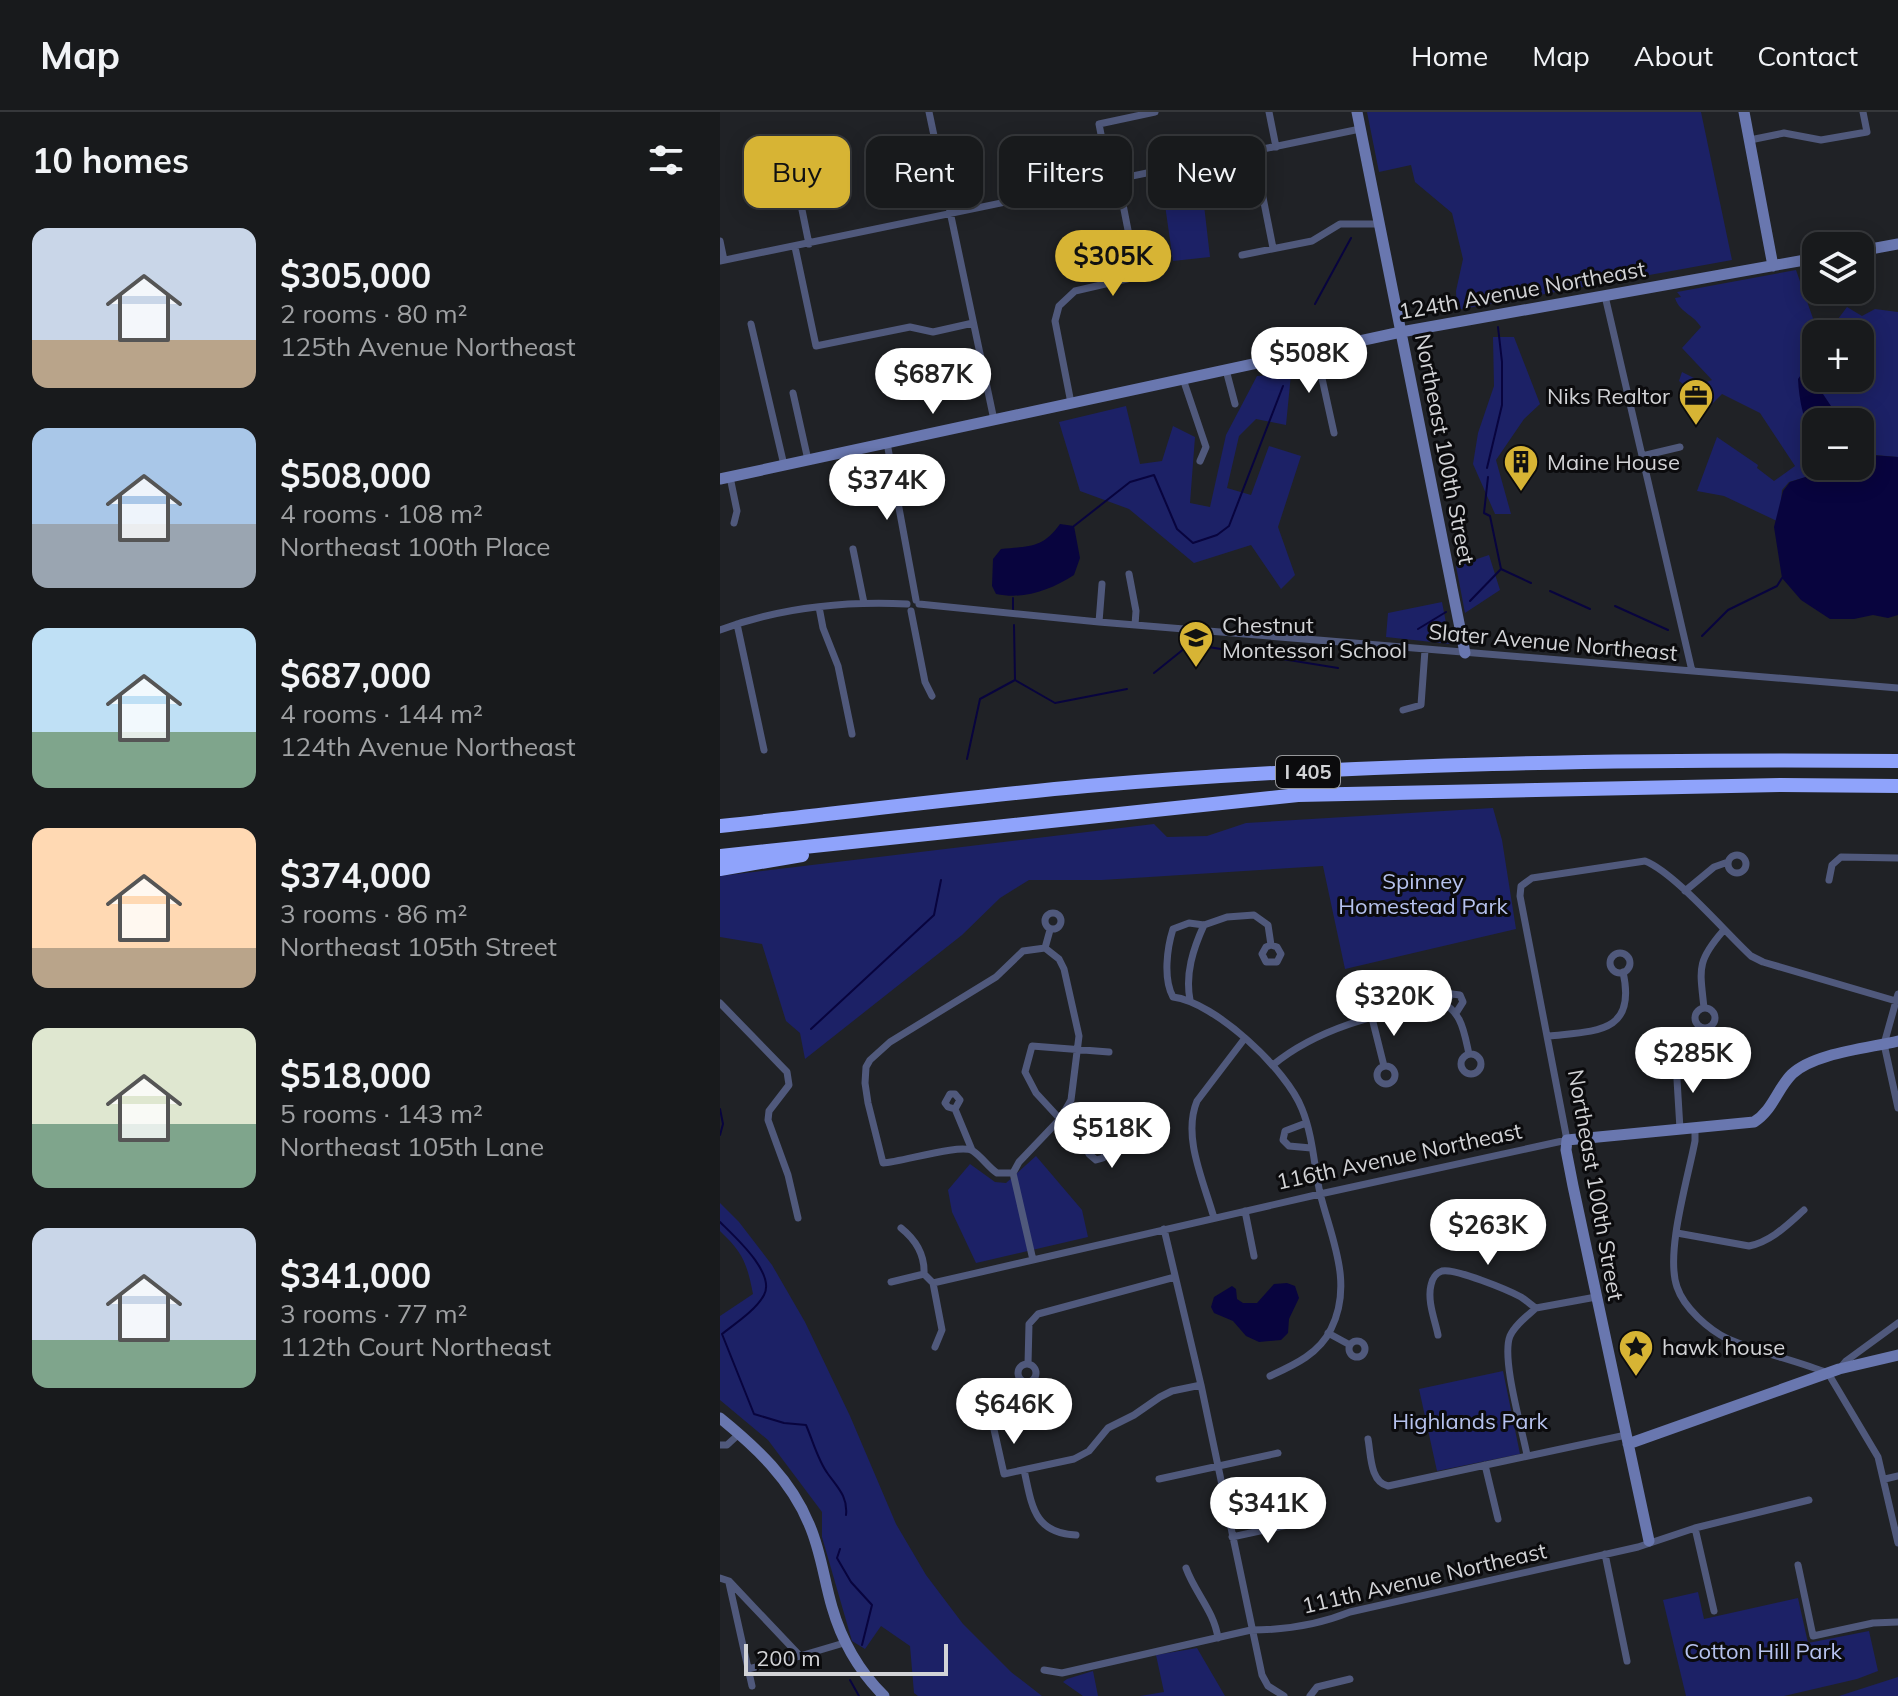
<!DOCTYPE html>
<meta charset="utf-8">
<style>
:root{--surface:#181a1c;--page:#252729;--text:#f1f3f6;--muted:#9fa1a3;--line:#36383b;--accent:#d7b434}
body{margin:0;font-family:Mulish,sans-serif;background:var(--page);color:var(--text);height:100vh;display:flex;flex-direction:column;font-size:30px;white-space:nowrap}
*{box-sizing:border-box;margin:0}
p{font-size:26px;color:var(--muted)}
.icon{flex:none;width:44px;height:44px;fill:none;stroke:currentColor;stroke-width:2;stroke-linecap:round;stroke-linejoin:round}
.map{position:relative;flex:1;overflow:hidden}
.details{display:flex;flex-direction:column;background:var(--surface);width:720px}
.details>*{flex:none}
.hud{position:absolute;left:24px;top:24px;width:760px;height:72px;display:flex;gap:16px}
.buttons{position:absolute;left:1082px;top:120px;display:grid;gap:16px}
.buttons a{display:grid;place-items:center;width:72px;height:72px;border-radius:16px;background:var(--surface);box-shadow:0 4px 20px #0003,0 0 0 2px var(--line);font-size:40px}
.scale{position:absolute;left:24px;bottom:20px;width:204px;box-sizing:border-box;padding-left:8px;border:4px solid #d2d3d6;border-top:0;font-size:22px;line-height:28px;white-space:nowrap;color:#d2d3d6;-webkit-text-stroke:6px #0b0b0d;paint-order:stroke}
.price{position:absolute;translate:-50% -68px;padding:0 18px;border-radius:28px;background:#fff;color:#222;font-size:26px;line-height:52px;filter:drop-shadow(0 2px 4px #0008)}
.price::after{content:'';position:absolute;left:50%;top:48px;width:24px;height:18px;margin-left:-12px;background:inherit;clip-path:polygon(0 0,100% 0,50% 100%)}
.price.selected{background:var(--accent);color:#111}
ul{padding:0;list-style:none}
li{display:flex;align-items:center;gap:24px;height:200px;padding:0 32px}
li span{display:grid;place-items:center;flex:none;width:224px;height:160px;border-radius:16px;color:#555}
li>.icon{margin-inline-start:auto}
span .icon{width:96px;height:96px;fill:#fffc;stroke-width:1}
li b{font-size:34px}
h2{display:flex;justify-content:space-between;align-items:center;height:96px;padding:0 32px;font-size:34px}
.chip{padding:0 28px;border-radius:16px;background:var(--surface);box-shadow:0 4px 20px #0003,0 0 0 2px var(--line);font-size:28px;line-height:72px}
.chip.selected{background:var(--accent);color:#111}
header{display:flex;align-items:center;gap:48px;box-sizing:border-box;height:112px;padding:0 40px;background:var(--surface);border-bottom:2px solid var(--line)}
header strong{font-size:38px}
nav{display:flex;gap:44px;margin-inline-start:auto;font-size:28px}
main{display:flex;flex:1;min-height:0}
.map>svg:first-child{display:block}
</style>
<header>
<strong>Map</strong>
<nav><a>Home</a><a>Map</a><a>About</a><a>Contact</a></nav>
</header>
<main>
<section class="details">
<h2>10 homes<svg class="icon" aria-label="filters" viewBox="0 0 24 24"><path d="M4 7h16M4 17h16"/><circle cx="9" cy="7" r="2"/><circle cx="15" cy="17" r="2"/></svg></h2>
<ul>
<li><span style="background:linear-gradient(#c9d6e8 70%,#b9a48a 0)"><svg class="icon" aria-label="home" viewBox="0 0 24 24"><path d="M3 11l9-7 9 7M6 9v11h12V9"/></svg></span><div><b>$305,000</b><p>2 rooms · 80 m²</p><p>125th Avenue Northeast</p></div></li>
<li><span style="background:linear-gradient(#a9c7e8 60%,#9aa5b1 0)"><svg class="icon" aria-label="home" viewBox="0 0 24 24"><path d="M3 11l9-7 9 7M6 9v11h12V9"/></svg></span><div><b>$508,000</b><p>4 rooms · 108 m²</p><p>Northeast 100th Place</p></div></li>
<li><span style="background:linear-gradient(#bfe0f5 65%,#7fa58c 0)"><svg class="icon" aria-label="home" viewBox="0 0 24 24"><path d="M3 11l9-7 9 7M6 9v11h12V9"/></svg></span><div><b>$687,000</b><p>4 rooms · 144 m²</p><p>124th Avenue Northeast</p></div></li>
<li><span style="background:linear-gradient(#ffd9b3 75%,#b9a48a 0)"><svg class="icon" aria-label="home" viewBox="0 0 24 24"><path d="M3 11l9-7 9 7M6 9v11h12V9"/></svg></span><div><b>$374,000</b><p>3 rooms · 86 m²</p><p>Northeast 105th Street</p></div></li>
<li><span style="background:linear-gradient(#dfe7d0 60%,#7fa58c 0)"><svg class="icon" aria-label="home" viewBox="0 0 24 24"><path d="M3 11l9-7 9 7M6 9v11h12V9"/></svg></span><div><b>$518,000</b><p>5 rooms · 143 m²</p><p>Northeast 105th Lane</p></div></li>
<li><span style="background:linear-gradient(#c9d6e8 70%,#7fa58c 0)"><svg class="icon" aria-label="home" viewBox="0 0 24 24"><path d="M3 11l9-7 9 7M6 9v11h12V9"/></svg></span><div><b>$341,000</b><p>3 rooms · 77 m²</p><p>112th Court Northeast</p></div></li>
</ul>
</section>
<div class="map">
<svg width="1178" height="1584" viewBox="0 0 1178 1584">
<rect width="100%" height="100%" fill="#202226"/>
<path fill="#1c2166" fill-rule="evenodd" d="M647,0H981L1012,148L737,198L736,179L743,147L732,101L695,70L691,53L659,60Z
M481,67L490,145L453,149L445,93L453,71Z
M1076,158L1096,215L1115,211L1127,195L1142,204L1155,197L1178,200V345L1155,343L1140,348V310H1096V354H1123L1069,370L1062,378L1059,410L1004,384L977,379L997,325L1038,353L1037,356L1054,369L1075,354L1040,301L1002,282L991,293L959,269L962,260L984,271L992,268L962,236L981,215C973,202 960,201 955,186L961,185L957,180ZM1096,222H1140V266H1096Z
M773,225H794L820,292L804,307L776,348L791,402H775L753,352L758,321L774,274Z
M571,262L566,313L536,307L519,324L507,376L531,383L549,334L581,344L558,415L575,463L561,477L531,433L474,451L409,397L360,379L339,310L406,294L420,352L442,349L453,314L475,325L470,391L490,395L506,323L537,264Z
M769,443L780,478L745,501L736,454Z
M722,490L730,532L666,525L668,501Z
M773,696L782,728L796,817L625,857L603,754L382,768H309L280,786L242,823L85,947L80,921L66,909L42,832L0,825V764L434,712L447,725L487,724L526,711Z
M316,1044L362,1098L368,1125L256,1151L232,1100L228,1078L250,1052L275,1070L286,1071Z
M0,1091L19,1110L52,1153L85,1210L130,1304L176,1412L206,1463L243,1512L291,1560L322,1584H198L194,1581L190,1534L161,1514L145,1537L132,1529L102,1425V1400L48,1328L0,1288V1204L33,1182C27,1151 23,1141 0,1119Z
M783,1259L800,1342L717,1359L699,1277Z
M978,1480L984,1507L1078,1486L1088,1531L1149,1519L1158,1559L1137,1567L1064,1584H966L943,1488Z
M477,1536L505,1584H420L444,1580L436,1543Z
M373,1559L378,1584H363L343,1570L347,1567Z
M1178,1565V1584H1119Z"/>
<path fill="#08043e" d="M1083,260L1093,267L1115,300L1111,310H1096V331C1084,312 1079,289 1078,267Z
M1140,336L1150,343L1178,345V503L1168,506L1153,503L1134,507H1110L1081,488L1062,466L1054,415L1063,379L1070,370L1101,360L1110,354H1140Z
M340,412L354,414L360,446L354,463C330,478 305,488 276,482L272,474L273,447L281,437C309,434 322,437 340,412Z
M567,1171L575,1174L579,1186L569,1207L568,1221L561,1228L539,1230L526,1224L513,1209L494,1201L491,1195L494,1185L512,1174L516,1177L517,1187L523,1191H537L554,1172Z"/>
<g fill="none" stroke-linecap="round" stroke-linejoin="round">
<path stroke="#08043e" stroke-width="2" d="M595,192L631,126
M767,356L782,293V250L778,215
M768,365L764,401L770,404L781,457
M354,414L410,370L434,363L457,417L473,431L497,423L509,414L563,274
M830,479L870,497
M293,486V497
M750,489L781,457L811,471
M895,494L948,518
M294,513L295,568
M698,517L726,500
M982,524L1008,498L1057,474L1062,466
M434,561L470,532L618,556
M247,647L260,587L295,568L335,591L407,577
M91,917L214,803L221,768
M0,997L3,1012L0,1023
M0,1110C14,1124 56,1161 44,1183C36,1198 16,1211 2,1222L34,1302L64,1311L86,1313C93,1329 98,1349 108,1362C118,1376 128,1385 126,1403
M120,1437L117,1446L131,1470L152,1493L142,1533
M130,1568L139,1584"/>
<path stroke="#50597c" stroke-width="7" d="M209,0L274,308
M549,0L556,35
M1030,28L1064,21L1101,28L1147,20L1143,0
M534,40L553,136
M73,54L89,132
M398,67L417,164
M390,69L379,12L435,0
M0,129L4,148
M75,135L96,234L190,215L213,220L253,211
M522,143L592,129L620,112H659
M0,149L640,17
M885,184L972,559
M31,212L64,353
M596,239L614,321
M506,258L515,292
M463,267L486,335L480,349
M73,281L88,348
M351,291L335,209L339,194L355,179L437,160
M167,331L196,488
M922,344L960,335
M10,365L17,399L14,411
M133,437L144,491
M409,462L416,499L415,513
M199,492L379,510L1178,576
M99,495L103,516L118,554L132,622
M191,499L205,570L212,584
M379,510L382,472
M17,512L44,638
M0,518C59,496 124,489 187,492
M683,598L701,593L705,538
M1008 752a9 9 0 1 1 18 0a9 9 0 1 1-18 0Z
M1109,768L1112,753L1121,745L1178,746
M965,779L994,755L1008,750
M325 809a8 8 0 1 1 16 0a8 8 0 1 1-16 0Z
M890 851a10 10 0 1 1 20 0a10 10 0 1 1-20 0Z
M1178,882L1164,932L1178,996
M470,888C465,862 473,837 484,813
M0,891L67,960L69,973L49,999L48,1008L68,1063L78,1106
M724,891L732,882L740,883L743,890L736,901
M984,896C980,857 976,850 1003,819
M975 906a10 10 0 1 1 20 0a10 10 0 1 1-20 0Z
M652,906L664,954
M829,924C875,919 917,922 903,860
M741 952a10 10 0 1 1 20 0a10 10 0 1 1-20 0Z
M956,951L960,1017
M553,953C599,915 660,902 718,889C742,898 744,920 749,942
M657 963a9 9 0 1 1 18 0a9 9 0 1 1-18 0Z
M235,997L228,995L225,991L230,982H235L240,988L235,997L252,1038
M586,1011L565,1019L563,1028L569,1034L591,1036
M975,1016V1029C968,1066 945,1141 957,1175C964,1196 989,1218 1008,1227C1040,1241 1075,1248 1108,1261L1158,1345L1178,1431
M359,1022L387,1028L389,1035L383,1046L376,1048L369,1042L359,1022L340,1007L316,981L305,960L312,934L389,940
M293,1061H277C268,1055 262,1045 253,1039C241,1031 182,1050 163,1051L148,991L145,971L146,955L150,948L170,930L276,865L303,839L325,836
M293,1061L299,1050L340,1007L351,988L359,924L344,857L339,847L325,836L330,818
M293,1061L313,1148
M525,1099L534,1144
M494,1106C484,1070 462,1025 477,989L525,926
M181,1116C196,1128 205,1142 204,1162
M444,1117L481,1273L542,1563L548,1574L564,1584
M957,1121L1029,1134C1052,1129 1067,1113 1084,1098
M171,1170L204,1162L213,1171L600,1082L847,1028L800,784L801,774L812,766L925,749C955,761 1004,819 1031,844L1043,850L1176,889
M213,1171L222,1218L215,1235
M816,1196L876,1185
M608,1221L630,1233
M718,1223C715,1208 707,1189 711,1173C712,1167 716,1161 722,1159C735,1156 788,1178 801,1185C806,1188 811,1193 816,1196
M629 1237a8 8 0 1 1 16 0a8 8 0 1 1-16 0Z
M308,1252L309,1212L318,1202L455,1165
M298 1261a9 9 0 1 1 18 0a9 9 0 1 1-18 0Z
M1121,1255L1126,1249L1178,1211
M550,1264C574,1253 599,1242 611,1217C634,1171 611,1126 600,1081C594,1054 593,1024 582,997C567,958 495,890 453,885C443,867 447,836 453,817L469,811L484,813L507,805L534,803L548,813L551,833L557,835L561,842L557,850H546L542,842L546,835L551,833
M273,1313L284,1362L354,1347L369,1339L388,1316L414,1303L440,1285L452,1279L481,1273
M648,1327C651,1343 650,1370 668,1374L906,1323
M0,1333H7L19,1322
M807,1343C802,1317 781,1246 790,1224C795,1213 807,1204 816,1196
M765,1353L778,1407
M304,1358C312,1393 313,1421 356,1423
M439,1367L558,1341
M1165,1367L1178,1364
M975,1416L994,1499
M512,1425L577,1411
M885,1442L907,1549
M1078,1453L1093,1524L1153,1511L1178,1510
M466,1456C475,1481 494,1499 498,1526
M0,1466L9,1469L80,1544L124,1531
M9,1471L32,1574
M28,1557L80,1544
M324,1558L342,1561L531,1518C565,1518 598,1513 630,1500L918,1435L975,1416L1089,1388
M590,1584L597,1575L630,1567"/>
<path stroke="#6977af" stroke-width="11" d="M637,0L745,541
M1024,0L1053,154
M1140,139L1178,132
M0,367L681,220L1096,146
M0,1306C37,1336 71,1368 89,1412C101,1439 104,1468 112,1495C122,1530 138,1558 164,1584
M908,1332L1119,1257L1178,1243
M929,1429L853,1074L846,1038L847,1028L1034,1010C1053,998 1057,977 1072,962C1094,941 1149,936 1178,929"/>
<path stroke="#8fa3fb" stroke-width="14" d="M0,714C122,701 245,685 367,674C637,651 908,647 1178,649
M0,744L578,683L1061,673L1178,674
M0,757L82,743"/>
</g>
<defs>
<symbol id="office-pin" viewBox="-11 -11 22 30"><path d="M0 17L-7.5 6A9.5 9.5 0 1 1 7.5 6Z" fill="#d7b434" stroke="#0b0b0d"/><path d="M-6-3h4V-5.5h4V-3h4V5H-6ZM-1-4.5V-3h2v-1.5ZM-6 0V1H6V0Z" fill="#111"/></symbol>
<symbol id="building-pin" viewBox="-11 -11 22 30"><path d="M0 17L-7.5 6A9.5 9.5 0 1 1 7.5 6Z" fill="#d7b434" stroke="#0b0b0d"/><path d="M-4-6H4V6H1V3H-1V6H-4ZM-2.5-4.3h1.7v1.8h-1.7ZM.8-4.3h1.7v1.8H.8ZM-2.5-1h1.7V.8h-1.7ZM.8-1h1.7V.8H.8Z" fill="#111"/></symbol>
<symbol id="school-pin" viewBox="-11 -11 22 30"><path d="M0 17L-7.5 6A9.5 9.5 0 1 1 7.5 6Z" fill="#d7b434" stroke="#0b0b0d"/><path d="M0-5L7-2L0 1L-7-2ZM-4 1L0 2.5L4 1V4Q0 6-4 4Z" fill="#111"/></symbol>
<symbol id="sight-pin" viewBox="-11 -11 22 30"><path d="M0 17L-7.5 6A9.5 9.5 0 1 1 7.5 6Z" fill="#d7b434" stroke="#0b0b0d"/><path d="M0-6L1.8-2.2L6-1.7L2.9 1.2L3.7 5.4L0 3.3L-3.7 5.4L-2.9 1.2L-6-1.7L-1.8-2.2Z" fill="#111"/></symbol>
</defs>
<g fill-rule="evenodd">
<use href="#office-pin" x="956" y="264" width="40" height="54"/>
<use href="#building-pin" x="781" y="330" width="40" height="54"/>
<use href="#school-pin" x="456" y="506" width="40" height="54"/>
<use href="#sight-pin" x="896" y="1215" width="40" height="54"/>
</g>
<g text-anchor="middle" stroke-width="6" stroke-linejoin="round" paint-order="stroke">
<rect fill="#0b0b0d" stroke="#96979a" stroke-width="2" x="556" y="644" width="64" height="32" rx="6"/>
<g font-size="20" font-weight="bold" fill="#d2d3d6">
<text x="588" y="667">I 405</text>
</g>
<g font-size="22" fill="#d2d3d6" stroke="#0b0b0d">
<text transform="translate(802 178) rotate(-10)" y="8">124th Avenue Northeast</text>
<text transform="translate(725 337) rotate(79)" y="8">Northeast 100th Street</text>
<text transform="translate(833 530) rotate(5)" y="8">Slater Avenue Northeast</text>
<text transform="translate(679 1044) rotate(-12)" y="8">116th Avenue Northeast</text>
<text transform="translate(876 1073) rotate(80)" y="8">Northeast 100th Street</text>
<text transform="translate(704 1466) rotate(-13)" y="8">111th Avenue Northeast</text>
</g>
<g font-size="22" fill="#d2d3d6" stroke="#0b0b0d" text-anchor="start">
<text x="950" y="292" text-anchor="end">Niks Realtor</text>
<text x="827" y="358">Maine House</text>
<text x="502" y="521">Chestnut<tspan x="502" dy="25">Montessori School</tspan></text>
<text x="942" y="1243">hawk house</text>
</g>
<g font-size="22" fill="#b6c2ee" stroke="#0b0b0d">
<text x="703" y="777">Spinney<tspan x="703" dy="25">Homestead Park</tspan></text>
<text x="750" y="1317">Highlands Park</text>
<text x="1043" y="1547">Cotton Hill Park</text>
</g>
</g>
</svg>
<div class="buttons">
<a><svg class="icon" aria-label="layers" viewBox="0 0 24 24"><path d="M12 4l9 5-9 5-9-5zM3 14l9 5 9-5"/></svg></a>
<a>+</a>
<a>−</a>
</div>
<div class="scale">200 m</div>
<b class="price selected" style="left:393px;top:186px">$305K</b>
<b class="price" style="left:589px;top:283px">$508K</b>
<b class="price" style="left:213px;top:304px">$687K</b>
<b class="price" style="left:167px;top:410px">$374K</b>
<b class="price" style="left:674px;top:926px">$320K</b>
<b class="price" style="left:973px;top:983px">$285K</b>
<b class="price" style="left:392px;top:1058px">$518K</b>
<b class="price" style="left:768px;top:1155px">$263K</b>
<b class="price" style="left:294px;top:1334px">$646K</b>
<b class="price" style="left:548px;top:1433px">$341K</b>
<div class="hud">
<a class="chip selected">Buy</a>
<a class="chip">Rent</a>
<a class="chip">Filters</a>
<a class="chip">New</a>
</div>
</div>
</main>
